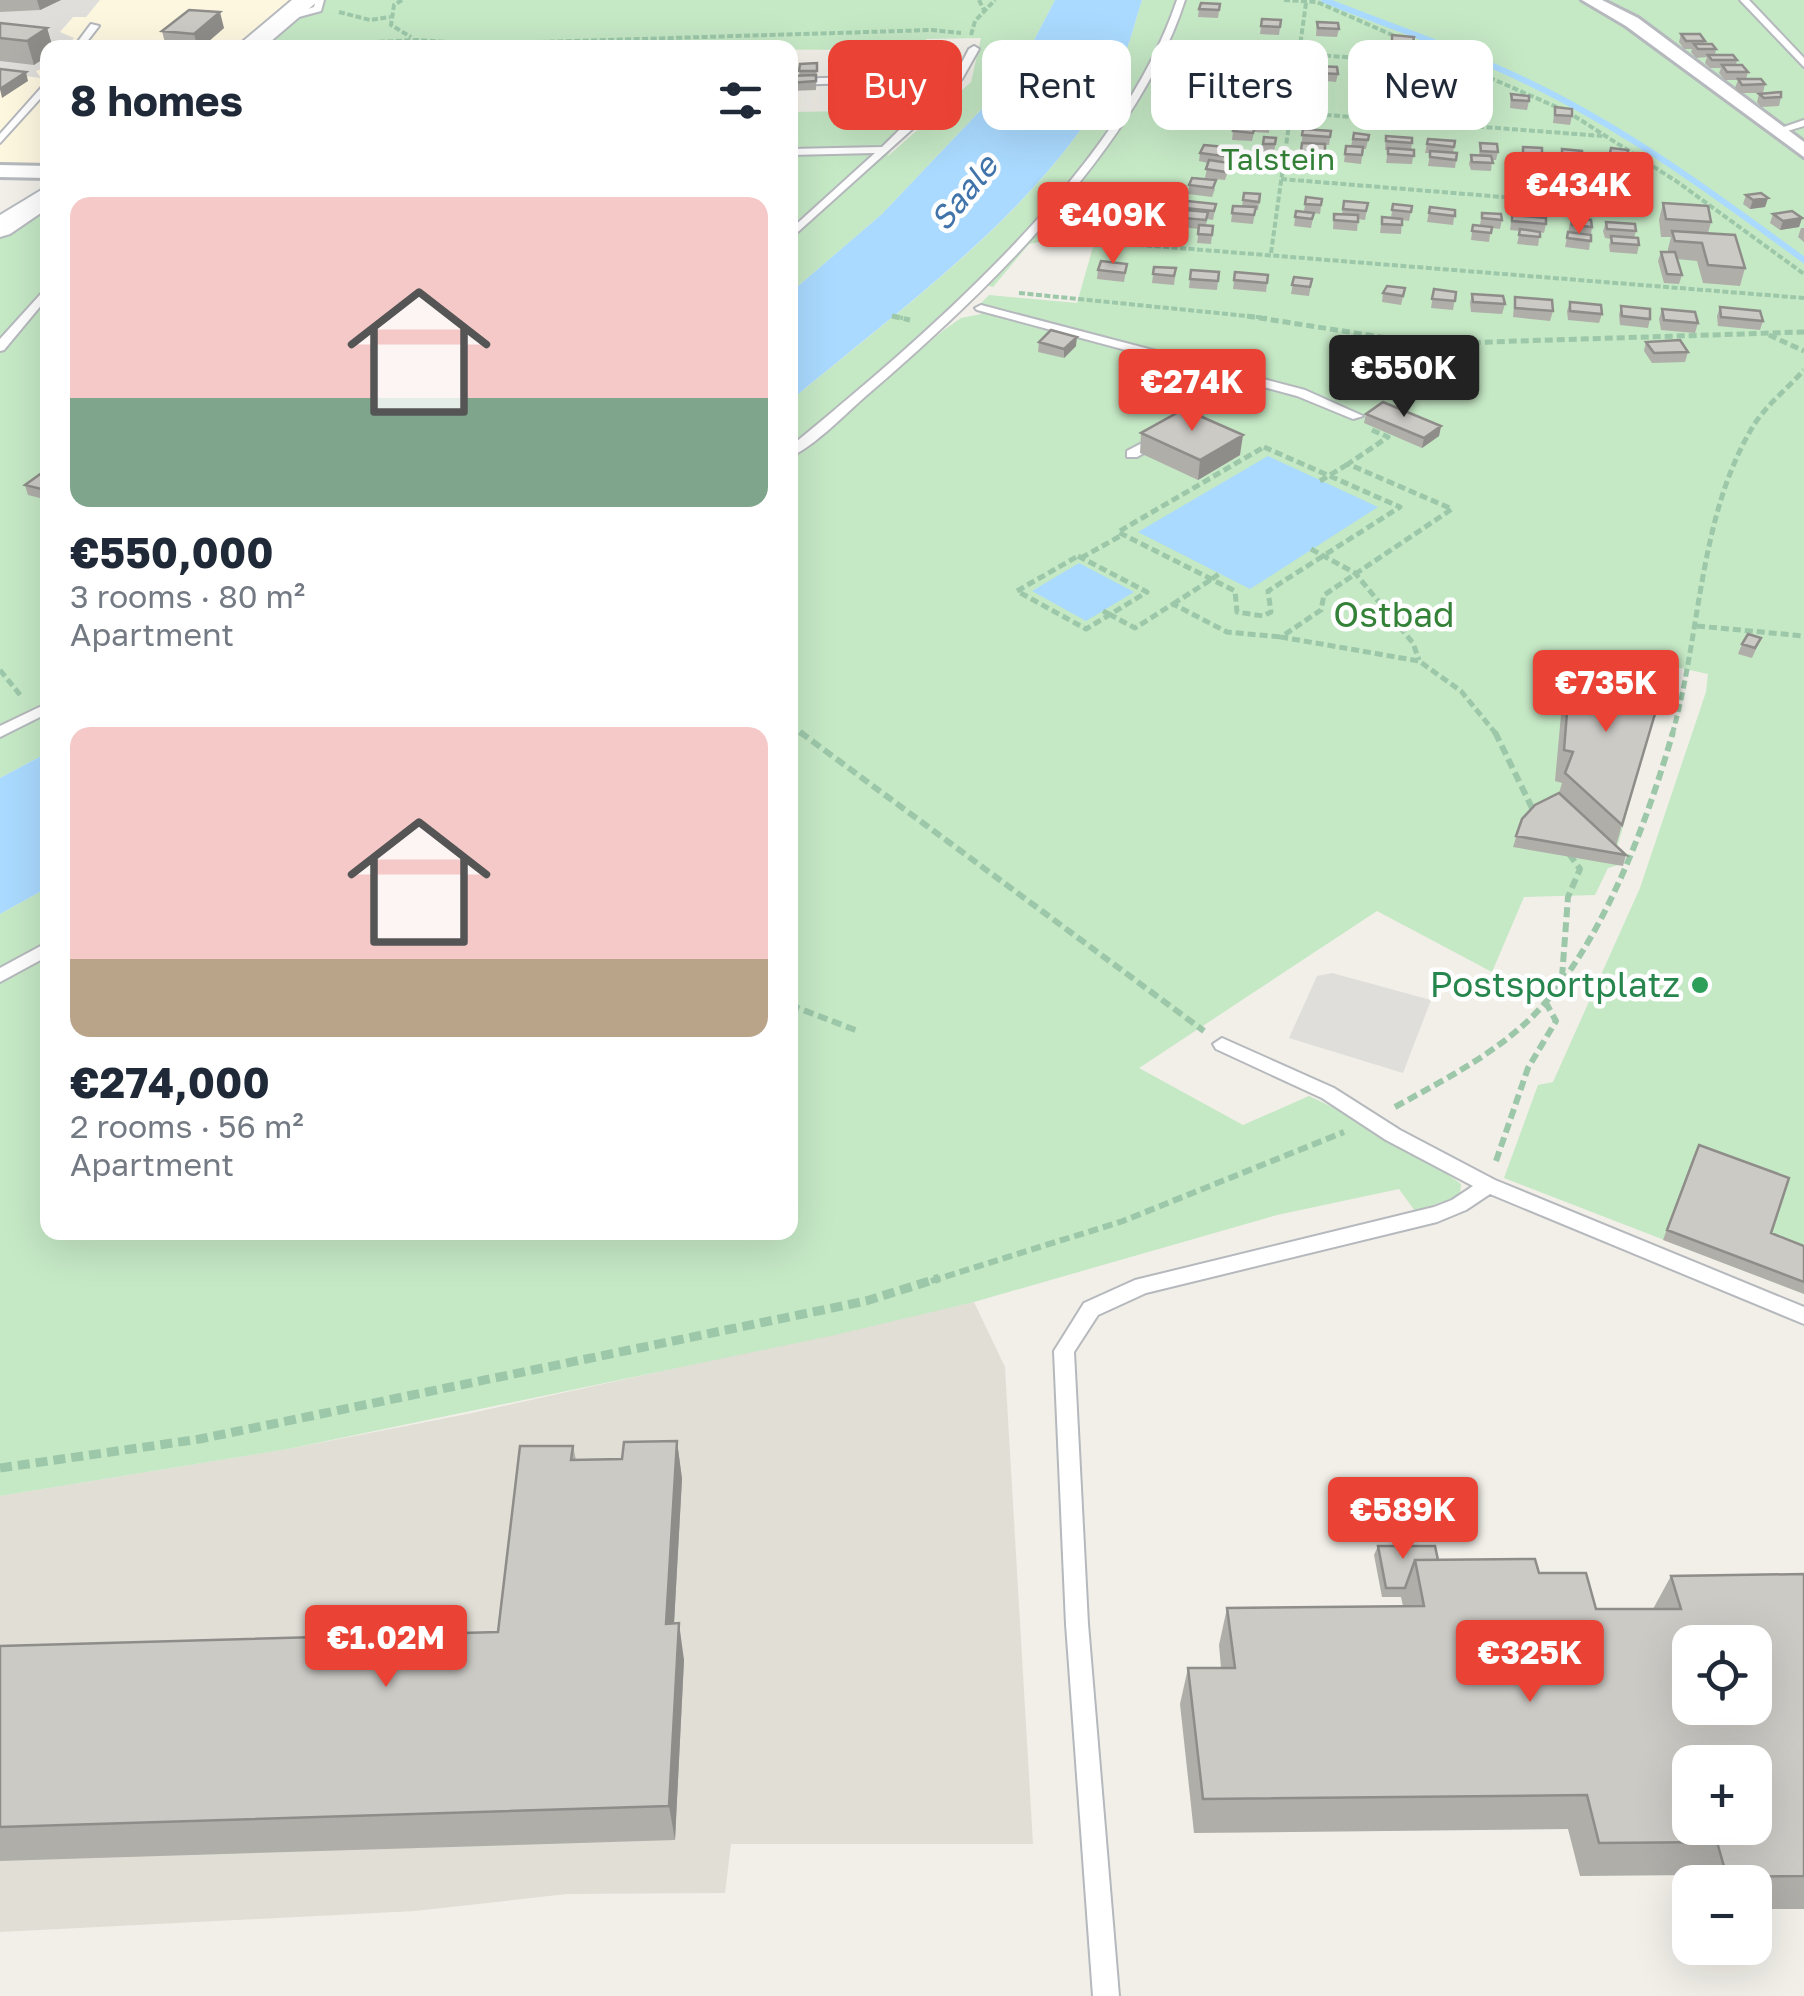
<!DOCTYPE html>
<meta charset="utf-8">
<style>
:root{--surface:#fff;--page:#f6f6f7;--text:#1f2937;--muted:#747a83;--accent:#ea4335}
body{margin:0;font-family:"Golos Text",sans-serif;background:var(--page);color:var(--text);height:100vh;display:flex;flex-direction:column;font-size:38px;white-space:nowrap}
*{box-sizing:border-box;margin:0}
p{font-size:32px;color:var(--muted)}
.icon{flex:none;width:55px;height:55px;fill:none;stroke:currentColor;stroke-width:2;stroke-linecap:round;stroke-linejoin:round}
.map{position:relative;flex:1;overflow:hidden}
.side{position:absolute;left:40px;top:40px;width:758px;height:1200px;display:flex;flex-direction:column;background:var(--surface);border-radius:20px;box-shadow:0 10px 40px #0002}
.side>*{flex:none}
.banner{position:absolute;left:828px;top:40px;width:825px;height:90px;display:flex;gap:20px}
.tools{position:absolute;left:1672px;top:1625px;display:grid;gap:20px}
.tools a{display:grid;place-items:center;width:100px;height:100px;border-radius:20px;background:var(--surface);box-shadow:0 10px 40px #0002;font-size:50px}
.price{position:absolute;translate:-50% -85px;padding:0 22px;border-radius:10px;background:var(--accent);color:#fff;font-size:32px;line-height:65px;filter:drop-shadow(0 2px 5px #0008)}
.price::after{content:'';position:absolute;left:50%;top:60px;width:30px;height:22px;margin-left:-15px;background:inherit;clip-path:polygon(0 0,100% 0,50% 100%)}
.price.current{background:#222;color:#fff}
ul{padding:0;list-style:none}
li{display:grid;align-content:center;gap:20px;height:530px;padding:0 30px}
li span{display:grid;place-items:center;height:310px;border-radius:20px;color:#555}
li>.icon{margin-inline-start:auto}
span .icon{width:180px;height:180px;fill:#fffc;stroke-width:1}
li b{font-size:42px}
h2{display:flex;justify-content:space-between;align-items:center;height:120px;padding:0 30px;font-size:42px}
.pill{padding:0 35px;border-radius:20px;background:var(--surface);box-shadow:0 10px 40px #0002;font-size:35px;line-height:90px}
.pill.current{background:var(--accent);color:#fff}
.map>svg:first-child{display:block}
</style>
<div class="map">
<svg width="1804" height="1996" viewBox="0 0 1804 1996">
<rect width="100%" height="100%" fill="#f1efe8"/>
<path fill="#fef7e0" d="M100,0H298L238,47H67L74,38L59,33L73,17H86Z
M41,67H47V164L0,166V73L35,71Z"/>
<path fill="#e0deda" d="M0,0H100L86,17H73L60,32L74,38L67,47L48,48L47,67L36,71L41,78L0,73Z
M1332,973L1431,1000L1403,1073L1289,1038L1317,976Z"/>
<path fill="#e1ded6" d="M974,1302L1005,1367L1033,1844H731L725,1893L567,1894L415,1911L0,1932V1496L288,1449L472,1413Z"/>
<path fill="#c5e8c5" d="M318,0H1055L1018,71L882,214L790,293V112L916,110L887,157L971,82L981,38L926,39L927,50L260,48Z
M1142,0H1804V1294L1504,1178L1538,1085L1553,1082L1640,888L1706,692L1708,674L1667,665L1645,723L1652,725L1615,855L1622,864L1608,868L1595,895L1524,897L1492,972L1377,911L1139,1068L1243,1125L1309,1096C1361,1120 1415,1149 1461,1184L1460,1196L1415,1211L1399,1189L1277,1215L974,1302L835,1335L288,1449L0,1496V982L47,955L48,1232H790V459L944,330L961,318L981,314V303L989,295L1077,303L1095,240L1040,236L1048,240L1029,244L993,287L977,283L934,327L790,447V401C905,305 1052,202 1120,65C1130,45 1135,21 1142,0Z
M47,206V753L0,778V239Z
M47,888V941L0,969V914Z"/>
<path fill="#aadaff" d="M1055,0H1142C1135,21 1130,45 1120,65C1052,202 904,305 790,401V293L882,214L1018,71Z
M1268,456L1378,507L1250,589L1138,532Z
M1079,563L1134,592L1086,621L1032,591Z
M47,753V888L0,914V778Z"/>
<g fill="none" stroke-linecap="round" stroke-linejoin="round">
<path stroke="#aadaff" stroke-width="6" d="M1324,0C1394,28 1468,52 1536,86C1632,133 1718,197 1804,260"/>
<defs>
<path id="lane" d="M316,0H324L321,11L284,21L280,18L314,7Z
M1177,0H1185C1138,147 983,296 867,395C845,414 816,445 790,457V447C926,335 1120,171 1177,0Z
M1740,0H1749L1804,58V67Z
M91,24L99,26L82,48H73Z
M974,46L979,49L962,79L928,115L790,239V230L875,153L790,155V149L882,147L950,80L790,85V79L956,74L969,49Z
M48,80V90L0,143V134Z
M1804,120V126L1777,134L1772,131Z
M48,286V297L4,350L0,351V339Z
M981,305L1305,390L1363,416L1353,419L1297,396L1226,377C1210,419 1174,436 1137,457H1127V451C1165,431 1199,415 1215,374L977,310L975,308Z
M48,703V713L0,737V726Z
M48,942V956L0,982V968Z
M1222,1038L1334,1088L1400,1130L1495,1180L1804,1307V1324L1490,1194L1466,1210L1437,1222L1146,1293L1098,1315L1074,1352L1088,1624L1119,1996H1093L1066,1624L1054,1351L1084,1303L1135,1280L1434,1207L1452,1200L1473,1186L1386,1140L1322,1098L1216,1049L1213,1044Z"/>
<path id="street" d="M1582,0H1602L1638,18L1804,142V157L1626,26Z
M0,165L48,166V178L0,177Z"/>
<path id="secondary" d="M292,0H319L263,48H235Z
M48,186V208L10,234L0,237V215Z"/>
</defs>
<use href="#lane" stroke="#b5b8bc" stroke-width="4"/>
<use href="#street" stroke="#b5b8bc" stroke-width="6"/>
<use href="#secondary" stroke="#b6babf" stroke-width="4"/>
<path stroke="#9cc7a9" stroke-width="4" stroke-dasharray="6 2.5" stroke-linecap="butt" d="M402,0L394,5L391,25L411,37
M979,0L984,10
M1284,0L1317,2L1568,112L1676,181L1804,274
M339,12L370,20L390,17
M971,35L975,21L995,0
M1181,45L1453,65
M294,46L417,40L477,44L932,30L961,33
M1156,102L1602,136
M1281,179L1639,208
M1053,238L1804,298
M1271,253L1306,3
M1019,293L1267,318
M892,316L903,318"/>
<path stroke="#9cc7a9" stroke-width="5" stroke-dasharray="8 4" stroke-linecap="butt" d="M892,316L910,320
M1247,316L1426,344L1804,332
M1769,335L1804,351
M1372,430L1388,437L1348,464L1452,509L1324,595L1321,610L1281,637L1419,661L1461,691L1497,735
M1264,447L1400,507L1268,591L1271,612L1263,616L1237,612L1235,591L1118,532Z
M1320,481L1348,464
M1311,549L1355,573L1413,643L1419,660
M1078,556L1147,592L1086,629L1017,591Z
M1081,558L1122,535
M1212,579L1220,573
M1173,604L1212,579
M1103,611L1109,614
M1109,614L1135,628L1173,604L1227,632L1281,637
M1697,626L1804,636
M0,670L21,696
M790,725L803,735
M1672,735C1701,635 1698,519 1752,428C1765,406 1787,389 1804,370"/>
<path stroke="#9cc7a9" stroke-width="6" stroke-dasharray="10 5" stroke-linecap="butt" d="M800,732L1204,1031
M1495,732L1534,812
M1562,977L1568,897L1580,869L1567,851
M790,1005L858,1031
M1395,1107C1442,1081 1491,1056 1530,1019C1600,950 1646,826 1673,732
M1496,1161L1528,1068L1556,1021L1546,1003
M931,1281L1123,1221L1344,1132"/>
<path stroke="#9cc7a9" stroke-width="9" stroke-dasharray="12 6" stroke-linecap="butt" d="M0,1468L200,1439L866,1301L939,1278"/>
<use href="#lane" fill="#fff" fill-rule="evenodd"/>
<use href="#street" fill="#fff" fill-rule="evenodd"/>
<use href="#secondary" fill="#fff" fill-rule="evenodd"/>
</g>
<path fill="#afaea9" d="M0,0H61L40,10L0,12Z
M1220,4L1218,18L1198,17L1199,9Z
M1262,19L1281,20L1279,35L1260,34Z
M1317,22L1339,29L1337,37L1316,36Z
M0,23L47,28L53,48H48L34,65L0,61Z
M224,28L201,48L166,47L162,31Z
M1681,34L1705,41L1704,44L1716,49L1715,55L1737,60L1736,65L1748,72L1746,79L1765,84L1763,93H1740L1735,88L1738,80H1725L1719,73L1721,68H1710L1705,63L1707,57L1696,58L1691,52L1692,49H1684L1679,42Z
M1392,35L1414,37L1412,50L1390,49Z
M1229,62L1244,63L1242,76L1227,75Z
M817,63L816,90L790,91V76L799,75L800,64Z
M1164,66L1183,76L1181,83L1161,81Z
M1318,66L1338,74L1336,82L1326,81L1324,95L1309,93L1312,78L1317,79Z
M1356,70L1374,71L1373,95L1349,94L1351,79L1355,80Z
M1257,74L1280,76L1278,89L1255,88Z
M1391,84L1414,86L1412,99L1389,97Z
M1429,85L1449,87L1447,101L1427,99Z
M1469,88L1489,95L1487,104L1467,102Z
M1511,94L1529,101L1527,110L1510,108Z
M1759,94L1781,97L1779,106L1761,107L1757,102Z
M1555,107L1572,116L1570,125L1553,123Z
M1182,109L1205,111L1204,126L1179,124Z
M1247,117L1270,119L1269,133L1254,132L1252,141L1232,140L1233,131L1246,126Z
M1303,129L1331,131L1329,145H1325L1323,161L1300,159Z
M1354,133L1369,135L1366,149H1363L1361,164L1344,162L1346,146H1351Z
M1386,136L1412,143L1411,150H1414L1412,164L1386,163L1388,150H1385Z
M1264,137L1276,138L1274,153L1262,152Z
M1428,139L1455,141L1453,153H1457L1455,168L1428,166L1430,153H1425Z
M1480,143L1498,152L1496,160H1492L1491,171L1471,170L1469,164L1471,155L1479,156Z
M1226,147L1223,162L1228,171L1225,180L1205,178L1208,163L1199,161L1200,153Z
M1523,147L1542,154L1540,163H1536L1535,175L1514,173L1515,159H1521Z
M1611,148L1628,150L1624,169L1622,168L1620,181L1601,179L1600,173L1602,164H1607Z
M1562,149L1583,157L1581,165H1577L1575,178L1558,177V170Z
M1192,178L1215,189L1212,197L1188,194L1189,185Z
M1244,193L1260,194L1258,210H1255L1253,224L1231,222L1233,206H1242Z
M1746,195L1768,198L1765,207L1750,209L1743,204Z
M1306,197L1322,199L1320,214L1314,213L1311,228L1294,226L1296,211L1304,212Z
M1187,201L1216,204L1213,220L1207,219L1206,226H1213L1211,244L1197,243L1199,229L1171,226V217L1185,210Z
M1344,201L1368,203L1365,220L1358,219L1357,231L1333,229L1334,214H1342Z
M1663,203L1711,222L1708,233L1745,268L1740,286L1703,283L1697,261L1677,259L1682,275L1679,284L1664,283L1658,261L1661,252H1668V249L1671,237H1661L1659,220Z
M1393,204L1412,206L1409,221L1402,220L1401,234L1380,233L1382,217L1391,218Z
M1430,207L1455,210L1453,225L1427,222Z
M1482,213L1502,220L1500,229L1491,228L1489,242L1471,240L1473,225H1480Z
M1773,214L1802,218L1799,227L1780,230L1770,223Z
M1512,215L1546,224L1544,233L1540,232L1538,246L1517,244L1520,231L1510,230Z
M1571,218L1592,227L1589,250L1565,247Z
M1606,222L1636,231L1634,238L1639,245L1637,254L1610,252L1609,245L1611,239L1605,238L1603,231Z
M1801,228H1804V242L1798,237Z
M1127,264L1124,282L1097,279L1098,270Z
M1154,267L1176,268L1174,285L1152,283Z
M1191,270L1219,272L1217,290L1189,288Z
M1235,272L1268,275L1266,292L1233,289Z
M1294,277L1312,279L1309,296L1291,294Z
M1405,288L1401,305L1382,302L1383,293Z
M1434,289L1456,292L1453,310L1431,308Z
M1472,294L1505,304L1502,314L1471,312L1470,303Z
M1515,297L1553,311L1550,321L1513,317Z
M1570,302L1602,314L1599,323L1568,320L1567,311Z
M1621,306L1650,319L1648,328L1620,325L1619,315Z
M1720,307L1763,321L1760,330L1718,326L1717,316Z
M1662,309L1698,323L1695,333L1661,330L1659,319Z
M1039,342L1076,346L1064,358L1038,352Z
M1646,342L1688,352L1685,362L1652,363L1644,351Z
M1366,414L1441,426L1439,436L1422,448L1364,423Z
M1141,433L1240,455L1198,480L1140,453Z
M48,473V496L44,499L28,495L25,485Z
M48,533V548L45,547L41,537Z
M1761,638L1752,658L1738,654L1742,644Z
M1572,652L1614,686L1622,825L1616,846L1626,855L1623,866L1513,847L1522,819L1559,793L1562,783L1555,781L1564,682Z
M1694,1155L1771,1233L1804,1246V1294L1663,1240Z
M677,1441L682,1479L674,1623L684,1660L675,1840L0,1861V1646L498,1632L573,1446L576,1460L622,1459Z
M1378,1546L1438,1560L1539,1573L1596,1609H1653L1671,1576L1804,1574V1909H1755V1882H1696L1694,1875L1580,1876L1568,1829L1194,1833L1180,1704L1188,1668H1221L1219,1645L1227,1608L1403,1606L1401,1597H1382L1374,1555Z"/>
<path fill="#8f8d8a" d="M37,0H61L40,10Z
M220,12L224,28L201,48H198L194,34Z
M47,28L53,48H48V56L34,65L27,41Z
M26,72L28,81L2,98L0,89Z
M1768,198L1765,207L1750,209L1753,200Z
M1802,218L1799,227L1780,230L1783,221Z
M1077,337L1076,346L1064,358V349Z
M1441,426L1439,436L1422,448L1424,438Z
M1243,435L1240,455L1198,480L1200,460Z
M48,484V496L44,499L41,489Z
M677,1441L682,1479L672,1660L666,1624Z
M679,1623L684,1660L675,1840L669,1806Z"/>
<path fill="#cccac5" stroke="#8f8d8a" stroke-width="2.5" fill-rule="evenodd" d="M1201,3L1220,4L1219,10L1199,9Z
M189,10L220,12L194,34L162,31Z
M1262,19L1281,20L1280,27L1261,26Z
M1317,22L1338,23L1339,29L1318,28Z
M0,23L47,28L27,41L0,38Z
M1681,34H1700L1705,41H1686Z
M1392,35L1414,37L1413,42L1392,41Z
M1694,44H1712L1716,49H1698Z
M1708,55H1733L1737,60H1712Z
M1229,62L1244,63L1243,68L1228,67Z
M817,63V71H799L800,64Z
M1722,65H1742L1748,72H1727Z
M1164,66L1184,68L1182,75L1162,73Z
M1318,66L1337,67L1338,74L1318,73Z
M0,69L26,72L0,89Z
M1356,70L1374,71V77L1356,75Z
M1257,74L1280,76L1279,81L1256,79Z
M816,75V81L790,83V76Z
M1312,78L1326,79L1325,86L1310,85Z
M1351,79L1374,81V87L1351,86Z
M1738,79H1761L1765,84L1742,85Z
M1391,84L1414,86L1413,91L1390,89Z
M1429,85L1449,87V93L1429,91Z
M1469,88L1489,89V95L1469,94Z
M1781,92V97L1764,98L1759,94Z
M1511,94L1529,96V101L1512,100Z
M1555,107L1572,109V116L1555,115Z
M1182,109L1205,111L1204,117L1180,116Z
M1247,117L1270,119V124L1247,123Z
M1235,125L1255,127L1253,133L1233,131Z
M1303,129L1331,131L1330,137L1302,135Z
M1354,133L1369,135L1368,140L1353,139Z
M1386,136L1412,138V143L1386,141Z
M1264,137L1276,138L1275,144H1263Z
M1428,139L1455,141L1454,147L1427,144Z
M1302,143L1325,144V152L1301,151Z
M1480,143L1497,144L1498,152L1481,151Z
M1204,145L1226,147L1223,156L1200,153Z
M1346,146L1363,147L1362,155L1345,154Z
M1523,147L1542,148V154L1523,153Z
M1388,148L1414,150V156L1388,154Z
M1611,148L1628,150L1626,160L1609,158Z
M1562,149L1582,151L1583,157L1562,155Z
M1430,151L1457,153L1456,160L1430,157Z
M1471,155L1491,156L1493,163L1472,162Z
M1515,159L1536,161V166L1516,165Z
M1209,160L1229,163L1226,172L1206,169Z
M1560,162L1576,163L1577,170L1560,168Z
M1602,164L1622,166L1623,172L1604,171Z
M1192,178L1216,180L1213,188L1189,185Z
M1244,193L1260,194L1259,202L1243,200Z
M1761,193L1768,198L1753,200L1746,195Z
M1306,197L1322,199L1321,205L1305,204Z
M1187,201L1216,204L1214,211L1185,208Z
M1344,201L1368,203L1366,211L1343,209Z
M1663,203L1708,206L1711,222L1666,219Z
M1393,204L1412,206L1411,212L1392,210Z
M1233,206L1256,207L1254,215L1232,213Z
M1430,207L1455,210V216L1429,213Z
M1173,209L1208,212L1206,220L1171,217Z
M1296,211L1314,213L1312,219L1295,217Z
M1792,211L1802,218L1783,221L1773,214Z
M1482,213L1501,214L1502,220L1482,218Z
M1334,214L1358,215V222L1334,220Z
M1512,215L1546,218V224L1512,221Z
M1382,217L1402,219V225L1382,224Z
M1571,218L1591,220L1592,227L1572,225Z
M1606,222L1635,224L1636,231L1607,229Z
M1199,225L1213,226L1212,235L1198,234Z
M1473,225L1492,227L1491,233L1472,231Z
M1520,229L1540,232V237L1519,235Z
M1672,231L1735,235L1745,268L1708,265L1702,243L1675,241Z
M1568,232L1591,235V241L1567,238Z
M1611,236L1638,238L1639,245L1612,243Z
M1661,252H1675L1682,275L1667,274Z
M1101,261L1127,264L1125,273L1098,270Z
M1154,267L1176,268L1174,276L1153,274Z
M1191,270L1219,272L1218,281L1190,279Z
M1235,272L1268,275L1267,283L1234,280Z
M1294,277L1312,279L1310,287L1292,285Z
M1387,286L1405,288L1403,296L1383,293Z
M1434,289L1456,292L1455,301L1432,299Z
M1472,294L1503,296L1505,304L1473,302Z
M1515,297L1552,300L1553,311L1515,308Z
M1570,302L1601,305L1602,314L1570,311Z
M1621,306L1650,309V319L1622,316Z
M1720,307L1760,311L1763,321L1721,317Z
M1662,309L1695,312L1698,323L1664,320Z
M1051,330L1077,337L1064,349L1039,342Z
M1680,340L1688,352L1654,353L1646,342Z
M1383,402L1441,426L1424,438L1366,414Z
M1184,409L1243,435L1200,460L1141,433Z
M43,472L48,473V484L41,489L25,485Z
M1748,634L1761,638L1755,648L1742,644Z
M1572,652L1602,671L1618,675L1614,686L1660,697L1622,825L1565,773L1573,752L1564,750Z
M1559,793L1626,855L1516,836L1522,819L1535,805Z
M1699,1145L1789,1178L1771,1233L1804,1246V1282L1667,1230Z
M677,1441L666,1624L679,1623L669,1806L0,1827V1646L498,1632L520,1446H573L571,1460L622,1459L624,1442Z
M1378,1546H1435L1438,1560H1415L1405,1588H1386Z
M1535,1559L1539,1573H1586L1596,1609H1681L1671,1576L1804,1574V1876L1727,1877L1717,1842L1599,1843L1587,1795L1203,1799L1188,1668H1235L1227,1608L1424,1606L1415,1560ZM1690,1642H1755V1708H1690ZM1690,1762H1755V1828H1690Z"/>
<circle fill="#2e9e5b" stroke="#fff" stroke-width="4" cx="1700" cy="985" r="10"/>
<g text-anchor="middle" stroke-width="9" stroke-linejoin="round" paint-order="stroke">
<g font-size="30" fill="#348238" stroke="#fff">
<text x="1278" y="170">Talstein</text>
</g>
<g font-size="32" font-style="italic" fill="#4174aa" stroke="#fff">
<text transform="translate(964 193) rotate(-51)" y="11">Saale</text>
</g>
<g font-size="35" fill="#348238" stroke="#fff">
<text x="1394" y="627">Ostbad</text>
</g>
<g font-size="35" fill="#27864d" stroke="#fff" text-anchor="end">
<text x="1680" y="997">Postsportplatz</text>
</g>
</g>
</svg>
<div class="tools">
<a><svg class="icon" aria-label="locate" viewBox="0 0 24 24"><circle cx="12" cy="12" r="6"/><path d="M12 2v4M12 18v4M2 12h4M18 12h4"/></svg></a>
<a>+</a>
<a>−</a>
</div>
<b class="price" style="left:1579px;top:237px">€434K</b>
<b class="price" style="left:1113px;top:267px">€409K</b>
<b class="price current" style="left:1404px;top:420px">€550K</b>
<b class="price" style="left:1192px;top:434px">€274K</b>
<b class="price" style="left:1606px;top:735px">€735K</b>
<b class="price" style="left:1403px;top:1562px">€589K</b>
<b class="price" style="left:386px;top:1690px">€1.02M</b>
<b class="price" style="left:1530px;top:1705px">€325K</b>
<div class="banner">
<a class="pill current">Buy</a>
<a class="pill">Rent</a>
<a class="pill">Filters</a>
<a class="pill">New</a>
</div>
<section class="side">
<h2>8 homes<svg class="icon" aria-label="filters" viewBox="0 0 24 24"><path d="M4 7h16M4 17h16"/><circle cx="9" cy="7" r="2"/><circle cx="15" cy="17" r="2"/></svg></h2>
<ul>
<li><span style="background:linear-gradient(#f6c9c9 65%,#7fa58c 0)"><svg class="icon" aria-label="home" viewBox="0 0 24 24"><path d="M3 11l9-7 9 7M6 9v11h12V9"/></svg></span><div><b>€550,000</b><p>3 rooms · 80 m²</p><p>Apartment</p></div></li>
<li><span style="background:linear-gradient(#f6c9c9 75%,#b9a48a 0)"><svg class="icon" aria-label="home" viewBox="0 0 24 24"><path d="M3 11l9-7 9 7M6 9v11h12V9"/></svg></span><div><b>€274,000</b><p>2 rooms · 56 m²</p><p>Apartment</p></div></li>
</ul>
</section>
</div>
